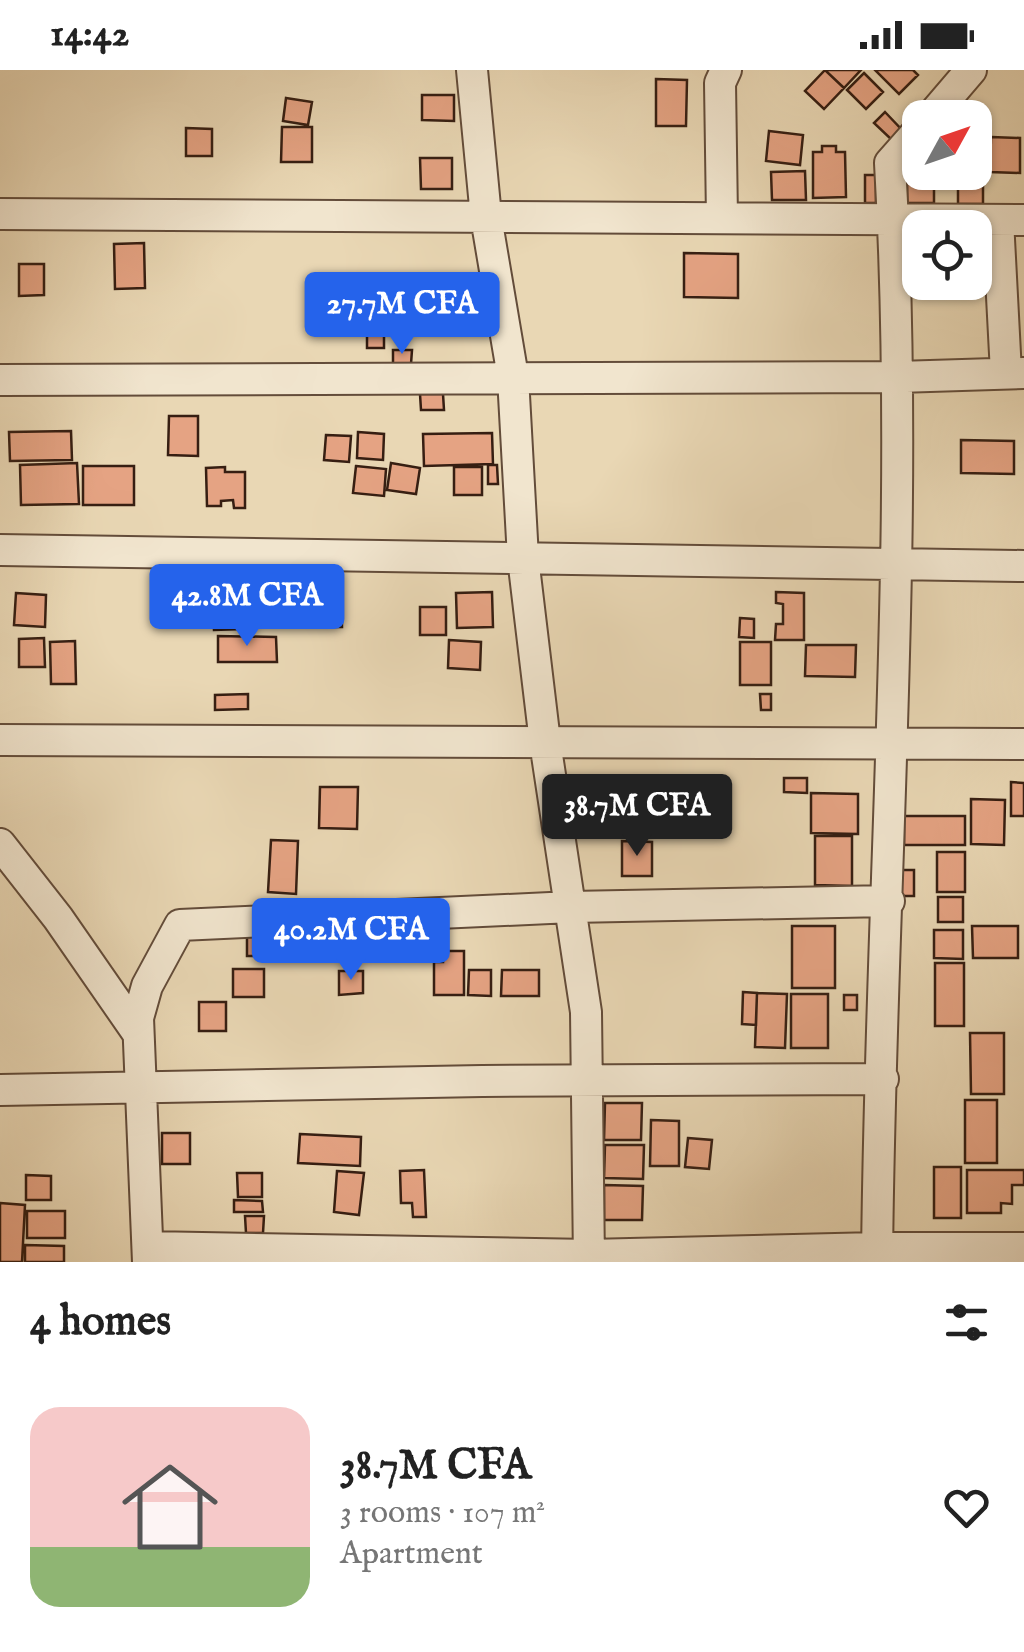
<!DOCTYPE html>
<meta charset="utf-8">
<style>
:root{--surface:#fff;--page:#f6f6f6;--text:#222;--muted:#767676;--accent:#2563eb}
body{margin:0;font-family:"IM FELL English",serif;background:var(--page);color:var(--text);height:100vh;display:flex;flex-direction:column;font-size:38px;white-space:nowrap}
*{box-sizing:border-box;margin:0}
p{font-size:32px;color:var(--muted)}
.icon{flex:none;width:55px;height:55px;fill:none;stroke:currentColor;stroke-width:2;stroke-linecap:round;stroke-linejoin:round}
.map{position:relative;height:1192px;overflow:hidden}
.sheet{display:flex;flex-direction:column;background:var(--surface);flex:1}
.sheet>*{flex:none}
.needle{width:65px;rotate:50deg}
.buttons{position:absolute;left:902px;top:30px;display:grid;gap:20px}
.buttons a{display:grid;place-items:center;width:90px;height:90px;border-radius:20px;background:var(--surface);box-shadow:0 2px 8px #0004;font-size:50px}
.price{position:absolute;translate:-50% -85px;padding:0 22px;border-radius:10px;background:var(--accent);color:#fff;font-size:32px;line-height:65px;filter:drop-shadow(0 2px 5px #0008)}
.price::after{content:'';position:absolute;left:50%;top:60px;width:30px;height:22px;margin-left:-15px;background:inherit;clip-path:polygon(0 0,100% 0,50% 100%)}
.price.selected{background:#222;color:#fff}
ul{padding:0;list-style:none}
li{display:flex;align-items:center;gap:30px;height:250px;padding:0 30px}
li span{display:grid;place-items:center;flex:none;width:280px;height:200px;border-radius:30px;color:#555}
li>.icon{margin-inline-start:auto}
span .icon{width:120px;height:120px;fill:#fffc;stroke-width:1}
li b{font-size:42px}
h2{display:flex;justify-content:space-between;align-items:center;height:120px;padding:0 30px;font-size:42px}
.status{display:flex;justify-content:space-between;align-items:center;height:70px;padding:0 50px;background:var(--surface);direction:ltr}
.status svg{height:28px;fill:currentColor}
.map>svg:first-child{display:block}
</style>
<div class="status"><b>14:42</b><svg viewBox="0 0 49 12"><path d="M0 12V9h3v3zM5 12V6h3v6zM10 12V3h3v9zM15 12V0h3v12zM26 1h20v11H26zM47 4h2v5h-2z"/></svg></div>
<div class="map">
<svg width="1024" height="1192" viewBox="0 0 1024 1192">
<rect width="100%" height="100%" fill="#e9d7b4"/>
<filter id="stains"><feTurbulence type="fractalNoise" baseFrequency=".002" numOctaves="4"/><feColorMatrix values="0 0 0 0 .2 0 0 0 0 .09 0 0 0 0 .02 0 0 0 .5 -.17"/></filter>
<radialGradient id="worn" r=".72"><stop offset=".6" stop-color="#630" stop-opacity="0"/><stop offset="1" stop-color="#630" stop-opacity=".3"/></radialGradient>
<path fill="#e5a383" stroke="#361e12" stroke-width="2.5" d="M825,0L844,18L824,39L805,21Z
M825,0H861L844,18Z
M875,0H913L918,5L899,24Z
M864,3L883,22L866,39L847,20Z
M656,9L687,10L686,56H656Z
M422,25H454V51L422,50Z
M286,28L312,32L308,55L283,51Z
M885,42L903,61L893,71L874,53Z
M282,57H312V92H281Z
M186,58L212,59V86H186Z
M769,61L803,65L800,95L766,91Z
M975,65H983V134H958V102H975Z
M991,67L1020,68V103L990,102Z
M822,76H836V82H845L846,127L813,128V82H822Z
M420,88H452V119H421Z
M805,101L806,130H772L771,102Z
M865,105H876V133H865Z
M907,108L928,109V116H934V133H907Z
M144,173L145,218L115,219L114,174Z
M684,183L738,184V228L684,227Z
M19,194H44V225L19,226Z
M420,225V251H402V226Z
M367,259H384V278H367Z
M393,280H412L411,294H393Z
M420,324H443L444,340H421Z
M169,346H198V386L168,385Z
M71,361L72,390L10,391L9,362Z
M358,362L384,364L383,390L357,388Z
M492,363L493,394L424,396L423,364Z
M326,365L351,366L349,392L324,390Z
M961,370L1014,371V404L961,403Z
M77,393L79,434L21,435L20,395Z
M391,393L420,398L416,424L387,420Z
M488,395H497L498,414H488Z
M83,396H134V435H83Z
M356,396L386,399L384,426L353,423Z
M225,397V402H245V438H234L233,430L221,431V436H207L206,398Z
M454,397H482V425H454Z
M341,499L342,557H324L323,538H318L319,553L301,554V535L294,534V506H323V500Z
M492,522L493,557L457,558L456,523Z
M776,522L804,523V570H775L776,554H783V534L776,533Z
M16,523L46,525L45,557L14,555Z
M242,530L243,559L214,560L213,531Z
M420,537H446V565H420Z
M740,548L754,549V568L739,567Z
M218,566L276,567L277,592H218Z
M44,568L45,597H19V569Z
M449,570L481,572L480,600L448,598Z
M75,571L76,614H51L50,572Z
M740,572H771V615H740Z
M806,575H856L855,607L805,606Z
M248,624V639L215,640V625Z
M760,624H771V640H761Z
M784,708H807V723L784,722Z
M1011,712L1024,713V746H1011Z
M320,717H358L357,759L319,758Z
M811,723L858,724V764L811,763Z
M971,729L1005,730L1004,775L971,774Z
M672,735L705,736V767L671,766Z
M904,746H965V775H904Z
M815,766H852V816L815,815Z
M271,770L298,771L296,824L268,822Z
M622,771L652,772V806H622Z
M937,782H965V822H937Z
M901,800H914V826H901Z
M938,827H963V852H938Z
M792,856H835V918H792Z
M972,856H1018V888H973Z
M934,860H963V889L934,888Z
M247,861H266V886H247Z
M443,881H464V925H434V892H443Z
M935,893H964V956H935Z
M233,899H264V927H233Z
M469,900H491V926L468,925Z
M502,900H539V926H501Z
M339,901H363V923L339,925Z
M743,922L757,923L756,955L742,954Z
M757,923L787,924L785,978L755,977Z
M791,924H828V978H791Z
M844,925H857V940H844Z
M199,932H226V961H199Z
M970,963H1004V1024H971Z
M965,1030H997V1093H965Z
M605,1033H642L641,1070H604Z
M651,1050L679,1051V1096H650Z
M162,1063H190V1094H162Z
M300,1064L361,1067L360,1096L298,1093Z
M688,1068L712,1070L709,1099L685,1097Z
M605,1075H644L643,1109L604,1108Z
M934,1097H961V1148H934Z
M424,1100L426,1147H413L412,1133H401L400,1101Z
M967,1100H1024V1115H1012V1134L1001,1133V1143H967Z
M337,1101L364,1103L359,1145L334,1142Z
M237,1103H262V1127H238Z
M26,1105L51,1106V1130H26Z
M604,1115L643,1116L642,1150H604Z
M234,1130L262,1131L263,1142H234Z
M0,1133L25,1135L22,1192H0Z
M27,1141H65V1168H27Z
M245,1146H264L263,1163H246Z
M25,1175L64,1176V1192H25Z"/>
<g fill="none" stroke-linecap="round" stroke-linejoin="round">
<defs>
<path id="minor" d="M472,0L486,147L513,307L523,488L545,672L586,942L589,1192
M930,48L971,0
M0,144L1024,150
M722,148L720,13L726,0
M998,150L1006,303
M0,310L898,307L1024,303
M0,480L1024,496
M0,670L1024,674
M0,774L58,848L137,962
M0,1020L482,1011L883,1009
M148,1177L589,1185L877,1178H1024
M148,1192L138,948L147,916L180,855L571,837L889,831
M877,1192C880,826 911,460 890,93L920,59"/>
</defs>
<use href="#minor" stroke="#634c3a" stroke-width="34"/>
<use href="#minor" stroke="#f1e5ce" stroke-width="30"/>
</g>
<rect width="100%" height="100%" filter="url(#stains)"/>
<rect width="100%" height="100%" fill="url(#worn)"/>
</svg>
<div class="buttons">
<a><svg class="needle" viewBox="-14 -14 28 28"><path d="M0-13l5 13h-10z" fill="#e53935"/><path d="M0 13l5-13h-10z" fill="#767676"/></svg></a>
<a><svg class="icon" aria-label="locate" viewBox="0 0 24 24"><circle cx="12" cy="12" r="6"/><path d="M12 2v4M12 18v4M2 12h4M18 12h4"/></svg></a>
</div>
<b class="price" style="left:402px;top:287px">27.7M CFA</b>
<b class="price" style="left:247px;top:579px">42.8M CFA</b>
<b class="price selected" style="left:637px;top:789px">38.7M CFA</b>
<b class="price" style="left:351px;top:913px">40.2M CFA</b>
</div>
<section class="sheet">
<h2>4 homes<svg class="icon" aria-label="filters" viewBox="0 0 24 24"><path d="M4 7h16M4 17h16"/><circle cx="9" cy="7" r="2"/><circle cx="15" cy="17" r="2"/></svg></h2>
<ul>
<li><span style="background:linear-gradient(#f6c9c9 70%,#8fb573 0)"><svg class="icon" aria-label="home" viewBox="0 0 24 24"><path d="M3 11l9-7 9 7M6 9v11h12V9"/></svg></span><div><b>38.7M CFA</b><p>3 rooms · 107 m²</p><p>Apartment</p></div><svg class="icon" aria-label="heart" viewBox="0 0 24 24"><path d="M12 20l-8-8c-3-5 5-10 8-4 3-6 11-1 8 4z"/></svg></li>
</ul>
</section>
